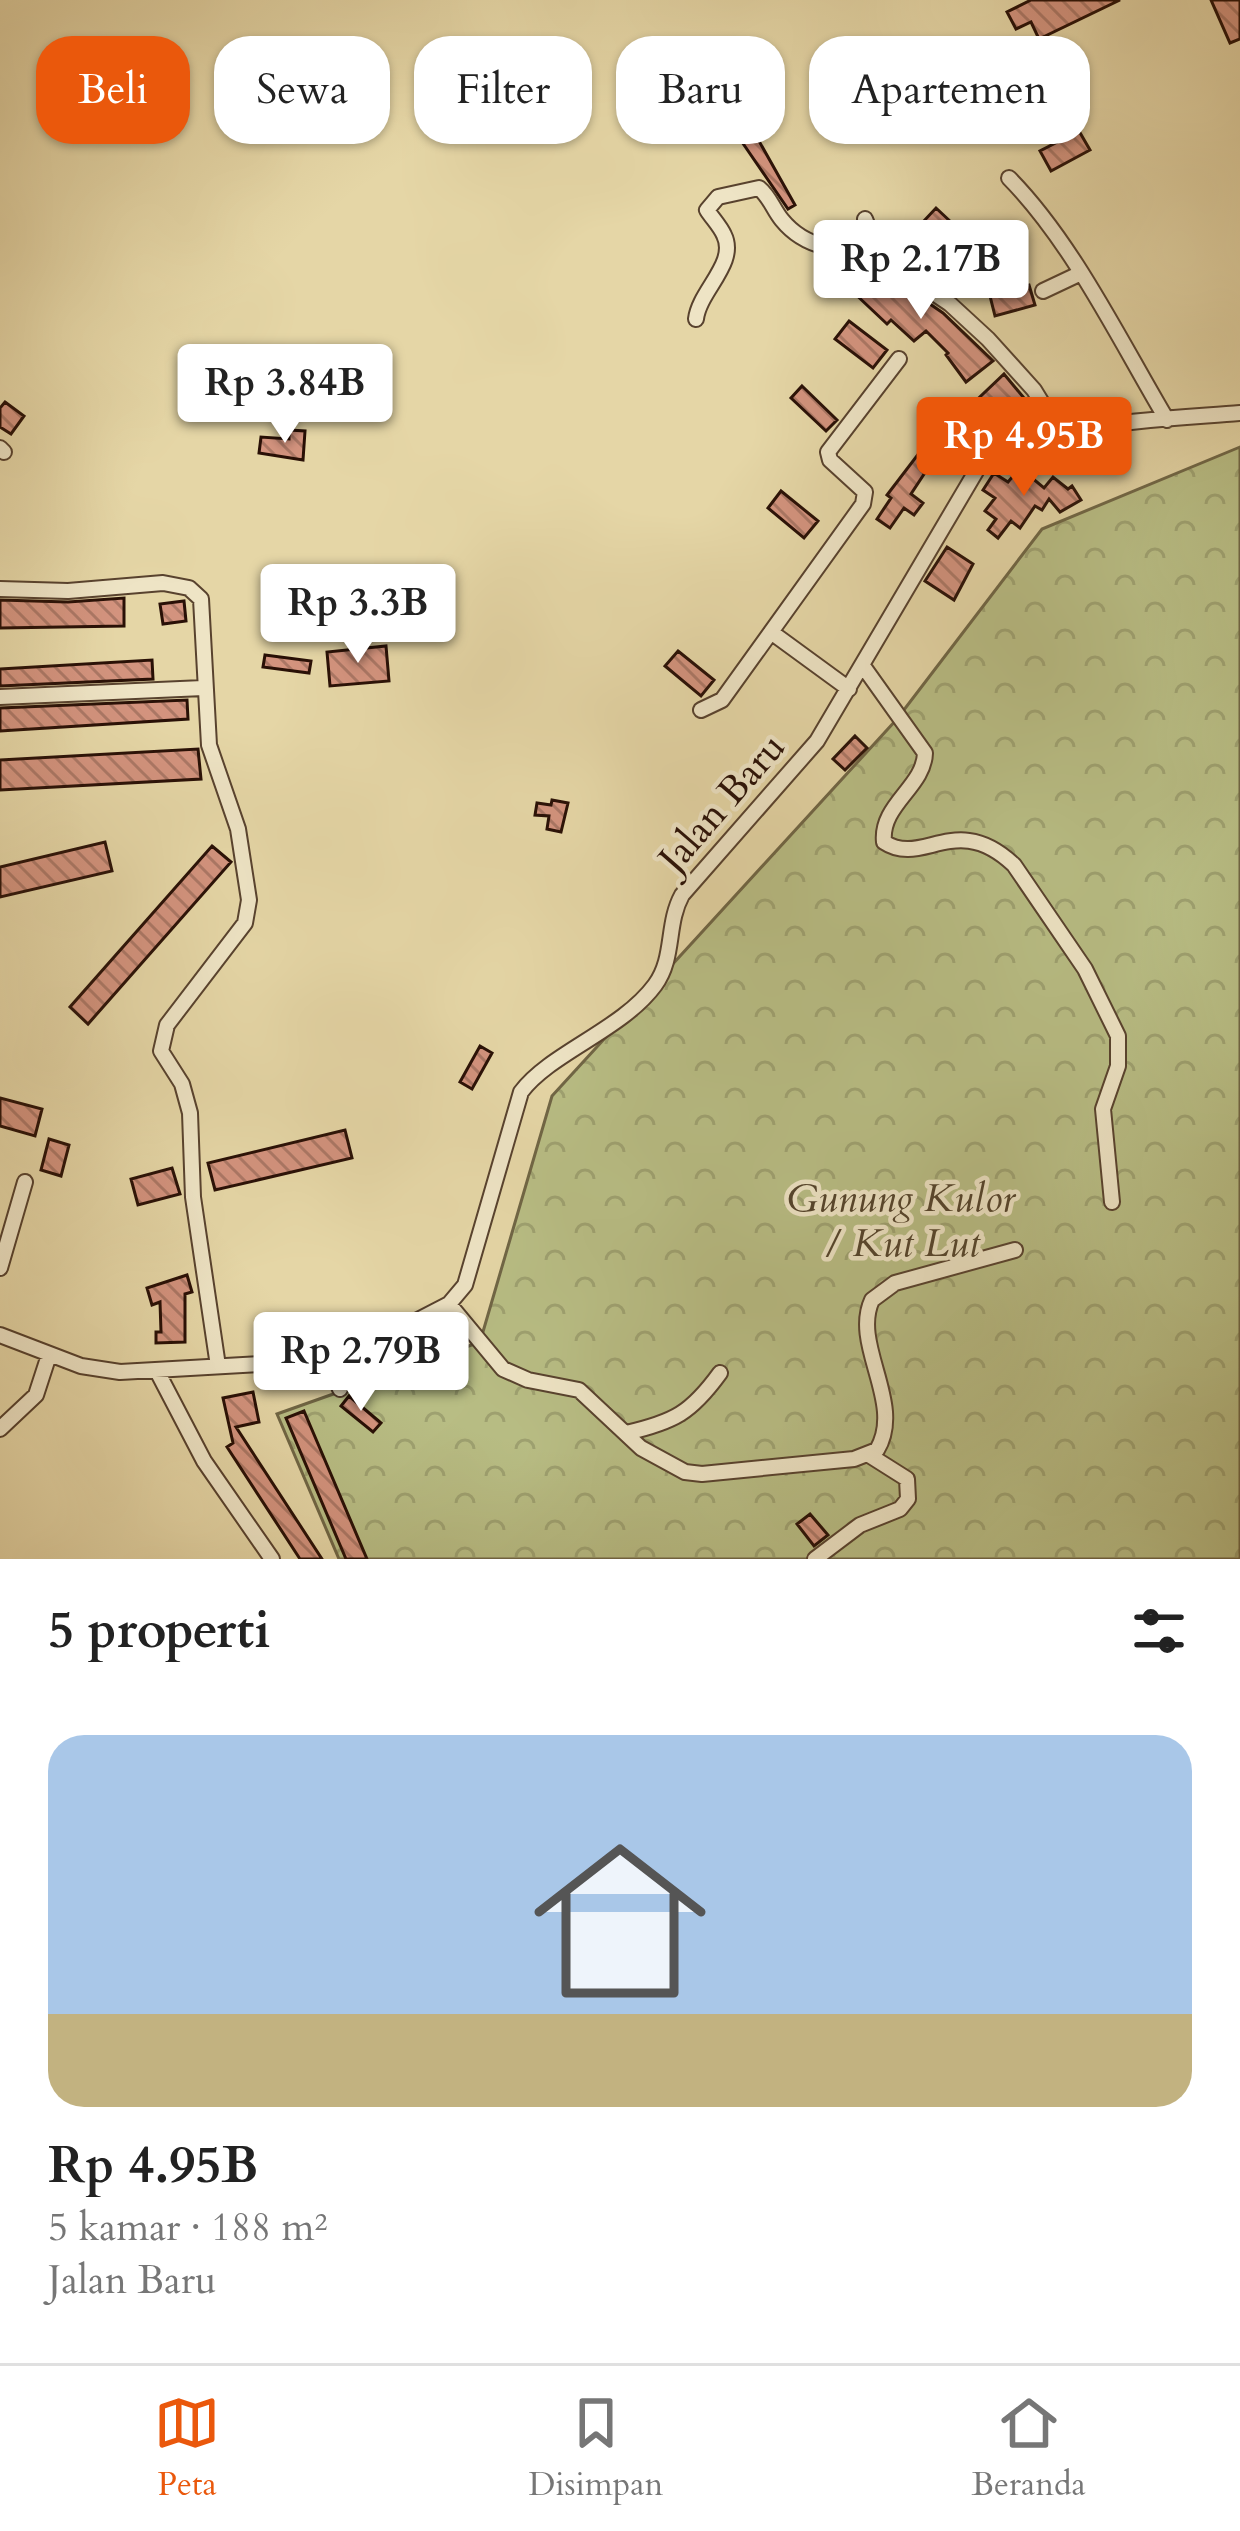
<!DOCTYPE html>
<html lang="id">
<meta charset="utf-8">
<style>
:root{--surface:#fff;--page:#f6f6f6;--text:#222;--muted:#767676;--line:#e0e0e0;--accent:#ea580c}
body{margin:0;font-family:Cardo,serif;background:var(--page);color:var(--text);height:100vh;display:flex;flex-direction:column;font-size:45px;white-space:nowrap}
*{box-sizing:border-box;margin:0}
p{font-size:39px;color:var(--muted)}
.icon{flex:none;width:66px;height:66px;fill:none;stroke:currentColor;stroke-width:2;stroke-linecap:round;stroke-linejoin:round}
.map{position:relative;height:1559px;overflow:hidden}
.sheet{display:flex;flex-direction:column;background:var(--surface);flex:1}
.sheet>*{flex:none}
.top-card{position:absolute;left:36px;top:36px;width:1170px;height:108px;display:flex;gap:24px}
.price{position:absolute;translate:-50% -102px;padding:0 27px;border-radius:12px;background:#fff;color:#222;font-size:39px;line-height:78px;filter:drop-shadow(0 3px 6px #0008)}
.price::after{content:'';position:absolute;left:50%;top:72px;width:36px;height:27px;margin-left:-18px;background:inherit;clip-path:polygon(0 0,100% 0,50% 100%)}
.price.active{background:var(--accent);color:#fff}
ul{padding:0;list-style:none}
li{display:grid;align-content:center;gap:24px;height:636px;padding:0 48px}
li+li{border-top:3px solid var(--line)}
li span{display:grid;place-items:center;height:372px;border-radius:36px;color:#555}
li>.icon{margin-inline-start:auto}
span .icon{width:216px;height:216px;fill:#fffc;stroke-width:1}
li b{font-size:51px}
h2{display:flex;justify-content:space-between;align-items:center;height:144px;padding:0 48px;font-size:51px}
.chip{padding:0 42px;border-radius:36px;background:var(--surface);box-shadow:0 3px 9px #0004;font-size:42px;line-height:108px}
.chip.active{background:var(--accent);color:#fff}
.tabs{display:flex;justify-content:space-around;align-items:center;height:168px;border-top:3px solid var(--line);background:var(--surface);font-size:33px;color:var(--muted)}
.tabs a{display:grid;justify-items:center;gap:6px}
.tabs .active{color:var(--accent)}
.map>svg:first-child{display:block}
</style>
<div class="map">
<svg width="1240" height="1559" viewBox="0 0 1240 1559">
<defs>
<pattern id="forest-crowns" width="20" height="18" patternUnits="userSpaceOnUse" patternTransform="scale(3)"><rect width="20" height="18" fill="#b8bd84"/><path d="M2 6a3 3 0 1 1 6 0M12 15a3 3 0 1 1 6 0" fill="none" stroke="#9ea170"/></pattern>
<pattern id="building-back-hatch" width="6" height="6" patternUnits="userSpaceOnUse" patternTransform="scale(3)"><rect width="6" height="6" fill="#d3937e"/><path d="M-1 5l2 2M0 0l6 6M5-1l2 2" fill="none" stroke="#ab7765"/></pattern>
</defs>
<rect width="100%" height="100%" fill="#e5d6a6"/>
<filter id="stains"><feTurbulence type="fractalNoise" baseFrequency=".00167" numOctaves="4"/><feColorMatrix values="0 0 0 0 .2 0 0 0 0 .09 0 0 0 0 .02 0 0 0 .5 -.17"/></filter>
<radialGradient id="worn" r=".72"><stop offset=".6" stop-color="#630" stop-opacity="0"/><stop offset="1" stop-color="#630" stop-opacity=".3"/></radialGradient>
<path fill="url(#forest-crowns)" stroke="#706645" stroke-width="3" d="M1240,447V1559H339L277,1414L480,1342L552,1096L897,719L1042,529Z"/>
<path fill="url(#building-back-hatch)" stroke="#291006" stroke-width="3" d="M1031,0H1120L1039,39L1031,22L1016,29L1007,12Z
M1211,0H1240V39L1230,43Z
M1079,131L1090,150L1051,171L1040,151Z
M755,134L795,205L788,209L742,142Z
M936,208L952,223L924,253L908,238Z
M874,266L890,281L893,279L903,293L907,290L918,305L924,300L943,313L993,361L966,382L946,355L948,353L926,331L914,341L891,320L887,324L851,290Z
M1029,285L1035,305L995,316L990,296Z
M849,321L887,350L873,368L835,339Z
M1004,374L1029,404L1008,416L1003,410L973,437L970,434L943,467L934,459L911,494L923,503L914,515L904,508L890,528L877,519L891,498L887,495L929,440L933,443L955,420L951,416L959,408L964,412Z
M802,386L837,420L826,431L791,398Z
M5,402L24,416L11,434L0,427V408Z
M289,430L305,431L303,460L259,453L261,437L289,439Z
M1020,468L1044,488L1053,477L1068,489L1072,486L1081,500L1060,512L1049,499L1042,510L1035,506L1020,528L1011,521L998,538L988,530L996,519L985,511L995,498L983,490L994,473L1008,482Z
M781,491L818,521L804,538L768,508Z
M947,547L973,564L954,600L925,581Z
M124,598V626L0,628V600L68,602Z
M184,601L186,621L163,624L160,604Z
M386,646L389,681L330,686L327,652Z
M678,651L714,680L701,696L665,666Z
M265,655L311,661L309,673L263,667Z
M152,660L153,679L0,686V669Z
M187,700L188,719L0,731V708Z
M855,736L867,748L845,770L833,759Z
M198,749L201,779L0,790V760Z
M552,800L568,803L561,832L547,829L549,816L535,815L537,803L551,805Z
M105,842L112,871L0,897V867Z
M212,846L231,862L88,1024L70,1007Z
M480,1046L492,1053L472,1089L460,1082Z
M0,1098L42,1109L35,1136L0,1126Z
M345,1130L352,1158L215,1190L208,1163Z
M49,1139L69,1145L61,1176L41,1170Z
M172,1168L180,1194L138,1205L131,1179Z
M187,1275L192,1292L185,1294V1342L156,1343V1332H161L160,1302L152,1305L147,1288Z
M253,1392L259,1422L236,1427L322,1559H300L227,1447L233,1443L223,1398Z
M349,1396L381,1423L373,1432L341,1406Z
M304,1411L367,1559H346L286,1418Z
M810,1514L828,1535L814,1546L797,1524Z"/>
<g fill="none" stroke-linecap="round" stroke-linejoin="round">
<defs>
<path id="minor" d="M1009,178C1073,243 1120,341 1167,420
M865,219L880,257L950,304L988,339L1034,390L1061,434
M831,282L850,250
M1043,291L1079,274
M696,319C699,291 738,263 724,235C720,226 712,218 707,210L718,197L759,188C770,197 773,209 782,220C804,247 841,255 873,244
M0,448L4,452
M0,589L68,591L163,583L189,588L201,599L209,745L238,829L249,900L245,923L167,1025L161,1051L182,1084L190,1113L193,1197L218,1366
M771,632L849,689
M863,666L925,753C924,787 880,805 884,842C923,868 956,810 1014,865L1085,969L1118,1036V1066L1103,1109L1112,1202
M0,697L203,688
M701,710L722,700L863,504L865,492L830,460L828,452L899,359
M0,1268L25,1182
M449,1304L503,1369L528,1380L579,1390L641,1448L685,1472L702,1474L854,1459L877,1450C905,1403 851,1345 872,1300L895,1283L1015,1250
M0,1335L81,1366L120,1372L315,1361L364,1348L449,1304L465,1285L521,1092C550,1053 622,1030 655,985C675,958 666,924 682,895L817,741L978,468C1028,422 1171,419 1240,413
M328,1360L340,1389
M157,1371L204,1461L272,1559
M0,1429L36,1395L49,1355
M626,1433C674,1422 691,1413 720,1373
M815,1559L860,1525L900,1509L908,1499L907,1479L869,1455"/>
</defs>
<use href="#minor" stroke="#58422e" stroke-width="18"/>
<use href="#minor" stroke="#eee4c5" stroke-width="14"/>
</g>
<g text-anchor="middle" stroke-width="9" stroke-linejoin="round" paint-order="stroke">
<g font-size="39" fill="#291006" stroke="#eee4c5">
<text transform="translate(721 802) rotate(-49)" y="14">Jalan Baru</text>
</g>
<g font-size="39" font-style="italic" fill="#54442c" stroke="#eee4c5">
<text x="901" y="1211">Gunung Kulor<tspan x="901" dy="45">/ Kut Lut</tspan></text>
</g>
</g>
<rect width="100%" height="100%" filter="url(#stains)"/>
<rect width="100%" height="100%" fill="url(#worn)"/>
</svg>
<b class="price" style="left:921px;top:322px">Rp 2.17B</b>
<b class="price" style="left:285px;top:446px">Rp 3.84B</b>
<b class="price active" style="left:1024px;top:499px">Rp 4.95B</b>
<b class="price" style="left:358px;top:666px">Rp 3.3B</b>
<b class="price" style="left:361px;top:1414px">Rp 2.79B</b>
<div class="top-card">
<a class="chip active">Beli</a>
<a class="chip">Sewa</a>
<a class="chip">Filter</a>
<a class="chip">Baru</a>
<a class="chip">Apartemen</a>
</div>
</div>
<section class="sheet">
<h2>5 properti<svg class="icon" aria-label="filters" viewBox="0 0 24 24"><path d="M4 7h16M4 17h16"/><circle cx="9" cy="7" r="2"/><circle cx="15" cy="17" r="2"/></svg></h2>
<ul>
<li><span style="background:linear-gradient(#a9c7e8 75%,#c2b280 0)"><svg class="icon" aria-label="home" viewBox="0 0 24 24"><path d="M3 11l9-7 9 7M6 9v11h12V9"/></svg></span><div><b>Rp 4.95B</b><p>5 kamar · 188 m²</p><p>Jalan Baru</p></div></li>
</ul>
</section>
<nav class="tabs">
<a class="active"><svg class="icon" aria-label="map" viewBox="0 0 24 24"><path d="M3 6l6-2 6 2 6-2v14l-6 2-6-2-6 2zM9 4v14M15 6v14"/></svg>Peta</a>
<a><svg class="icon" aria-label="saved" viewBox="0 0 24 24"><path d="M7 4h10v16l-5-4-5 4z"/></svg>Disimpan</a>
<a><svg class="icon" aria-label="home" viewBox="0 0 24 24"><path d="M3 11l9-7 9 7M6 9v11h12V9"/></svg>Beranda</a>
</nav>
